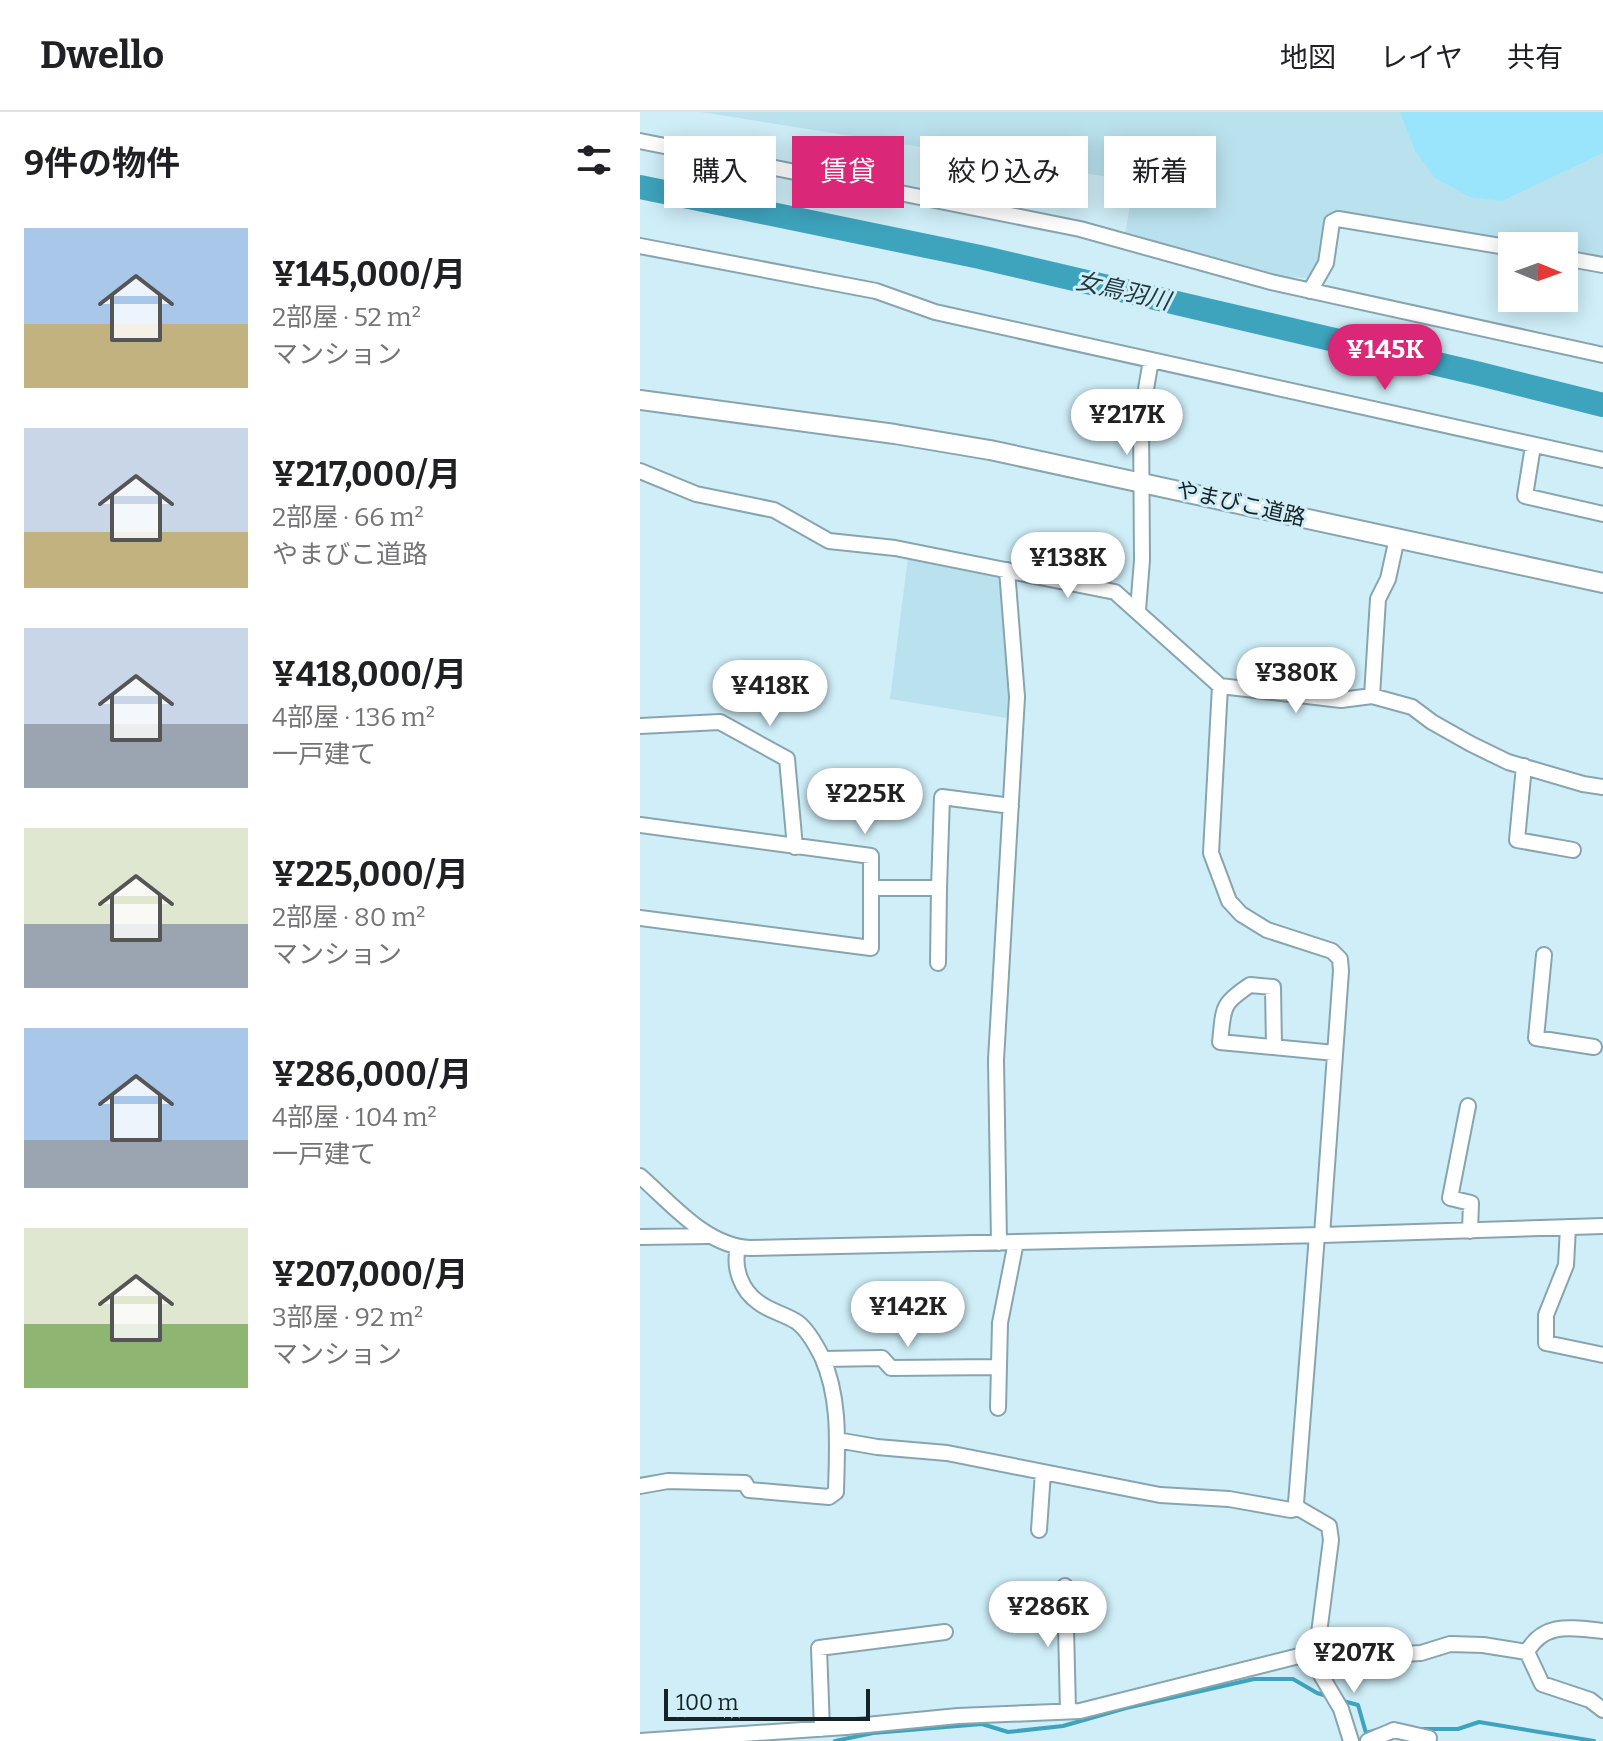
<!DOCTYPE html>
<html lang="ja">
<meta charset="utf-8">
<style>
:root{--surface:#fff;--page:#f2f2f2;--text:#202124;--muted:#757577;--line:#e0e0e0;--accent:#db2777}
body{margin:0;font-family:Bitter,"Noto Sans JP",serif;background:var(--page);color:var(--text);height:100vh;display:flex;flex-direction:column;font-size:30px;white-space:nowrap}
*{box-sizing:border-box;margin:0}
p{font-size:26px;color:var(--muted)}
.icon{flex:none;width:44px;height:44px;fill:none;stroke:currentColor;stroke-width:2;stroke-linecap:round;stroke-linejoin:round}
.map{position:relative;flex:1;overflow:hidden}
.details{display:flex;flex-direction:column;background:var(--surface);width:640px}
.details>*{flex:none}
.guide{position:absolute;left:24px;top:24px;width:760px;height:72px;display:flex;gap:16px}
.needle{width:52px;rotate:91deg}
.tools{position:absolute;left:858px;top:120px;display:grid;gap:16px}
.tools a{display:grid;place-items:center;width:80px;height:80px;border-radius:0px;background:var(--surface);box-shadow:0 4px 20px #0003;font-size:40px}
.scale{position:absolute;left:24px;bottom:20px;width:206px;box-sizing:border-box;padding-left:8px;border:4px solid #162225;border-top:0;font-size:22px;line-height:28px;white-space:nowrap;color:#162225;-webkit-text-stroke:6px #cfeef8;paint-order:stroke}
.price{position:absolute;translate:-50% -68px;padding:0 18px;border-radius:28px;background:#fff;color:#222;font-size:26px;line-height:52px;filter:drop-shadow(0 2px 4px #0008)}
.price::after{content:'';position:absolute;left:50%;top:48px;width:24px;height:18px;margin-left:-12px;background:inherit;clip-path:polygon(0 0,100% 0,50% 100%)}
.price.on{background:var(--accent);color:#fff}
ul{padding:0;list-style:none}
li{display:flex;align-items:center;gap:24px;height:200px;padding:0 24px}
li span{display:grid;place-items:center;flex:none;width:224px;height:160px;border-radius:0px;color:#555}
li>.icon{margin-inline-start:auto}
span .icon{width:96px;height:96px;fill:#fffc;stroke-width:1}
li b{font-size:34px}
h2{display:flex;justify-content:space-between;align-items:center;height:96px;padding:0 24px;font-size:34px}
.chip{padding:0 28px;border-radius:0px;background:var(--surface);box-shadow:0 4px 20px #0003;font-size:28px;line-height:72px}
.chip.on{background:var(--accent);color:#fff}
header{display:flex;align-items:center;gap:48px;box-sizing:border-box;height:112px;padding:0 40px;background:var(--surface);border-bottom:2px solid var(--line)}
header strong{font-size:38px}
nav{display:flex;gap:44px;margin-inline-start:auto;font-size:28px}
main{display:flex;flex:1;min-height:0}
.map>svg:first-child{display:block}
</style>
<header>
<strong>Dwello</strong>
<nav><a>地図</a><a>レイヤ</a><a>共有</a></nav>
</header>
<main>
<section class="details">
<h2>9件の物件<svg class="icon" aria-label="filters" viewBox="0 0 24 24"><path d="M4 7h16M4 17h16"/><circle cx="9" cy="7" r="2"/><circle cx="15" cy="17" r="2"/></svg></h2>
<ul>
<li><span style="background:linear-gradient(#a9c7e8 60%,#c2b280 0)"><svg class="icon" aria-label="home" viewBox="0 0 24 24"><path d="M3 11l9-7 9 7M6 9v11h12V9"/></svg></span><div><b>¥145,000/月</b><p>2部屋 · 52 m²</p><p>マンション</p></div></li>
<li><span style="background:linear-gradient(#c9d6e8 65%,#c2b280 0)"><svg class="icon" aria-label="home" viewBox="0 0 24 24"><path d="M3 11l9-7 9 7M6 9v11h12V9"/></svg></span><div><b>¥217,000/月</b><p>2部屋 · 66 m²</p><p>やまびこ道路</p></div></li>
<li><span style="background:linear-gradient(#c9d6e8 60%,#9aa5b1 0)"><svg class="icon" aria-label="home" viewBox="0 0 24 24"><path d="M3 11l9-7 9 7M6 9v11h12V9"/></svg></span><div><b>¥418,000/月</b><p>4部屋 · 136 m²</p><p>一戸建て</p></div></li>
<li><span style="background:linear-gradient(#dfe7d0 60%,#9aa5b1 0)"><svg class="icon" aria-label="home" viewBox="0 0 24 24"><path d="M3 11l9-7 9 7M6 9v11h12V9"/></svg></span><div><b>¥225,000/月</b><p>2部屋 · 80 m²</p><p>マンション</p></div></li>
<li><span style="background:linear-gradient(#a9c7e8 70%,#9aa5b1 0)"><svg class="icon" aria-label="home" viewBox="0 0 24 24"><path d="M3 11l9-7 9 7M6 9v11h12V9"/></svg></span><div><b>¥286,000/月</b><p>4部屋 · 104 m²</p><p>一戸建て</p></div></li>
<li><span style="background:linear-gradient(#dfe7d0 60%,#8fb573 0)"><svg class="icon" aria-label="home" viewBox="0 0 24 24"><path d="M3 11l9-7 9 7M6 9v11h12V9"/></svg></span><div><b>¥207,000/月</b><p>3部屋 · 92 m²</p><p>マンション</p></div></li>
</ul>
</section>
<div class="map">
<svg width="963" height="1629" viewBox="0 0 963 1629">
<rect width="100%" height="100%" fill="#cfeef8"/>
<path fill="#bae2ee" d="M61,0H963V144L924,138V134H896L689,101L677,161L667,166L635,164L485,123L494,69Z
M268,445L363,465L369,560L367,606L250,587Z"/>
<path fill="#9ae5fb" d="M760,0H963V41L862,89L830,85L795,66L775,39Z"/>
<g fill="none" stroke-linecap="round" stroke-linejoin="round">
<path stroke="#3ea3bd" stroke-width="4" d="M703,1589L718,1593L726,1621L744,1616
M779,1617H818L839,1610L954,1629
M195,1629L233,1621L342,1612L368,1620L423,1614L486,1596L614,1567H653L677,1581L690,1585"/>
<path stroke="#3ea3bd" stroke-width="24" d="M0,75L340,145L840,262L963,293"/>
<defs>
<path id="street" d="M0,29L440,117L631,170L963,243
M0,134L236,179L295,200L963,348
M924,146L963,153
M670,179L686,151L692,110L698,107L872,136
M893,334L885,384L963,402
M0,359L56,382L134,398L189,429L255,436L475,480L580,574L701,588L732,584L772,595L792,610L831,632L868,650L943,672L963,675
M498,498L502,448L501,306L511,248
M580,574L571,741L589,789L601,802L627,818L692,839L700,847L701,859L682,1123
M732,584L738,487L748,467L757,426
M0,614L80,610L147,647L155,735
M884,654L877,728L933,738
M0,713L231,744V836L0,806
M232,776H299L298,851
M299,776L302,685L371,694
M904,843L896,926L954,935
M634,935L633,875L610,873C580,893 584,896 580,930L695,941
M828,994L810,1086L831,1091L830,1119
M0,1064C32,1092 66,1134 110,1136L682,1123L963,1114
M928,1115L926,1153L906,1203V1231L963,1243
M0,1125L68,1124
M359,1131L356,948L377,585L367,458
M183,1247L242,1246L251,1256L358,1255
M358,1296L360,1211L376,1130
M197,1328L237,1335L307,1341L520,1383L589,1387L651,1398L658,1396L689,1414L691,1428L678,1529L681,1563L701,1597L711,1629
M0,1374L28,1369L105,1371L109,1378L189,1385L196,1380C197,1334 201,1288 182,1245C176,1233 168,1218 157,1210C145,1202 129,1199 118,1190C101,1178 93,1155 98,1136
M658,1396L656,1391L677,1123
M399,1418L403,1360
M425,1474L428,1599
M887,1540L902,1572L950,1588L963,1598
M887,1540C904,1509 933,1516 963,1519
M182,1617L179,1536L305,1520
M0,1629L206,1615L318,1604L440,1599L691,1536L763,1542L781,1541L810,1532L843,1533L887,1540
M728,1629L754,1618L789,1626L788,1629"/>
<path id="secondary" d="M0,288L255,322L350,338L963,471"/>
</defs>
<use href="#street" stroke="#88a5af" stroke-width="18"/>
<use href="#secondary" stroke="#88a5af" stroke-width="22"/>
<use href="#street" stroke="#fff" stroke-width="14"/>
<use href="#secondary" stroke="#fff" stroke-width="18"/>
</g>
<g text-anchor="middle" stroke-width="6" stroke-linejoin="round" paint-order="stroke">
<g font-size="22" fill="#162225" stroke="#cfeef8">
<text transform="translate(601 391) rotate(13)" y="8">やまびこ道路</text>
</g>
<g font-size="24" font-style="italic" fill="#223940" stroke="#cfeef8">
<text transform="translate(483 179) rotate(13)" y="8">女鳥羽川</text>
</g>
</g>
</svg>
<div class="tools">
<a><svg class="needle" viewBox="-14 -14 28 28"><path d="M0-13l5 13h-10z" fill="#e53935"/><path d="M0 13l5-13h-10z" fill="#757577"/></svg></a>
</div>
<div class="scale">100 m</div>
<b class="price on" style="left:745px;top:280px">¥145K</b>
<b class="price" style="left:487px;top:345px">¥217K</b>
<b class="price" style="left:428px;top:488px">¥138K</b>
<b class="price" style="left:656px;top:603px">¥380K</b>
<b class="price" style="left:130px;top:616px">¥418K</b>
<b class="price" style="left:225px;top:724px">¥225K</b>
<b class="price" style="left:268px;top:1237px">¥142K</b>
<b class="price" style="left:408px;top:1537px">¥286K</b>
<b class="price" style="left:714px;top:1583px">¥207K</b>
<div class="guide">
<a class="chip">購入</a>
<a class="chip on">賃貸</a>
<a class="chip">絞り込み</a>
<a class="chip">新着</a>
</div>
</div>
</main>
